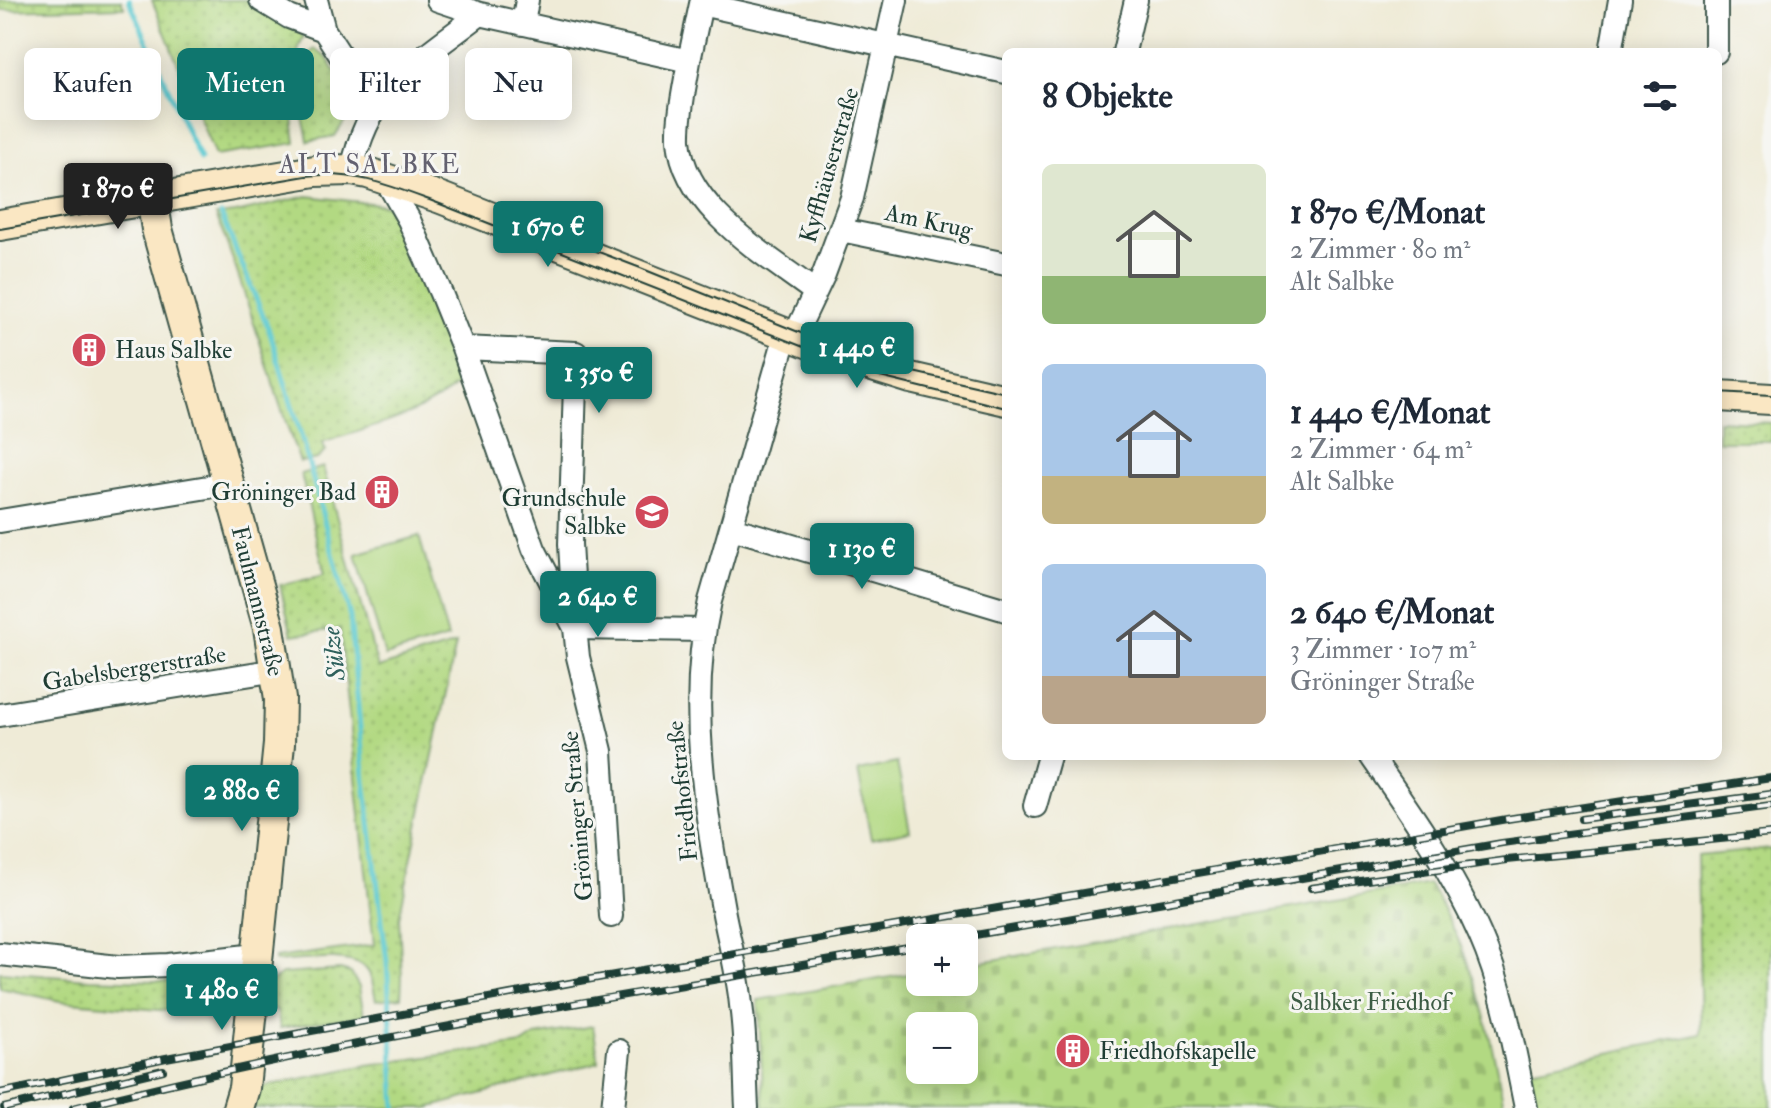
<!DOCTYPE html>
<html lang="de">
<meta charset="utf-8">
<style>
:root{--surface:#fff;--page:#f2f2f3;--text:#1f2937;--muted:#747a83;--accent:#0f766e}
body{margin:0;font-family:"IM FELL Double Pica",serif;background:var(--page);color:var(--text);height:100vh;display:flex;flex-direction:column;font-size:30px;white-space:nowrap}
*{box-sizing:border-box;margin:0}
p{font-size:26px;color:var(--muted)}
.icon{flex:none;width:44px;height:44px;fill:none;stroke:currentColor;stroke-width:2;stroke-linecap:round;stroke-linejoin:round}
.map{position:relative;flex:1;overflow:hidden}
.panel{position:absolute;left:1002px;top:48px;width:720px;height:712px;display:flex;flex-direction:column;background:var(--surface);border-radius:12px;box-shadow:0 4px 20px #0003}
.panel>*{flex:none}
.guide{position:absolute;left:24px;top:48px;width:760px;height:72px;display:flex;gap:16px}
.fabs{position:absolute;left:906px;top:924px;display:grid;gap:16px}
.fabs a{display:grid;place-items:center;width:72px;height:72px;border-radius:12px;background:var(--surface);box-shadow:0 4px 20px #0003;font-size:40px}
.price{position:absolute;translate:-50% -68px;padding:0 18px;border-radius:8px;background:var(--accent);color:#fff;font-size:26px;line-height:52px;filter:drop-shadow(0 2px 4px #0008)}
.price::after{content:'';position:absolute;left:50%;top:48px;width:24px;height:18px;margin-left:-12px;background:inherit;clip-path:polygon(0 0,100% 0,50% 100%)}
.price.current{background:#222;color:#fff}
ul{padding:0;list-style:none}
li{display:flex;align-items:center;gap:24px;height:200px;padding:0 40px}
li span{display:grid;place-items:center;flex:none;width:224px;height:160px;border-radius:12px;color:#555}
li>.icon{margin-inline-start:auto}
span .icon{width:96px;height:96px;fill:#fffc;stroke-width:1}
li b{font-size:34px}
h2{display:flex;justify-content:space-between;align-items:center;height:96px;padding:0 40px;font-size:34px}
.pill{padding:0 28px;border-radius:12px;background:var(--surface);box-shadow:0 4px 20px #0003;font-size:28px;line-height:72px}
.pill.current{background:var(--accent);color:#fff}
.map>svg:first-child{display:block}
</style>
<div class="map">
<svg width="1771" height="1108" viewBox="0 0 1771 1108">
<defs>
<pattern id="green-dots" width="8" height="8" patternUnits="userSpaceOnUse" patternTransform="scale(2)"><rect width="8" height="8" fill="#b2d982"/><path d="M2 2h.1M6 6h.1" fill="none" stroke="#99bb71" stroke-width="1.8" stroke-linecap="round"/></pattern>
<pattern id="cemetery-stones" width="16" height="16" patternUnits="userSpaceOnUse" patternTransform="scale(2)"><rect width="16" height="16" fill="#b2d982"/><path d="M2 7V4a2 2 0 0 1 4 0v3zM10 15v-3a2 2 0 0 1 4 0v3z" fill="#99bb71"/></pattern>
</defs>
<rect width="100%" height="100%" fill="#f6f6f2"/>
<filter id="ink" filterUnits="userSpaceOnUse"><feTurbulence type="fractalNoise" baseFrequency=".0125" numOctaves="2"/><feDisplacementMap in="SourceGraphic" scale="16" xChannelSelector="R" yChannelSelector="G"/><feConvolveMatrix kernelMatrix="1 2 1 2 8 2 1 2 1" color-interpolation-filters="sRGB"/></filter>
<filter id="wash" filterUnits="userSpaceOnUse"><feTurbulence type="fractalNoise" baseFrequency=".006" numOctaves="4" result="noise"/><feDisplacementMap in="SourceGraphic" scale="32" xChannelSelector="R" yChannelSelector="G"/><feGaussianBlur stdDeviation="1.8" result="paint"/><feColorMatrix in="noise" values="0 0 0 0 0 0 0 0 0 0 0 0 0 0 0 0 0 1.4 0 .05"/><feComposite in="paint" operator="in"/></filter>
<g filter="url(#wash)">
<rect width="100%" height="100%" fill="#efebd7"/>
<path fill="url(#green-dots)" stroke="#688b5b" stroke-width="2" d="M0,0H121L124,7L0,10Z
M152,0H252L304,36C288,68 291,108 296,143L215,156Z
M315,49L327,58L356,104L335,136L308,141C306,125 300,111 297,96C294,82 304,56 315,49Z
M307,196L387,205C422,247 444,329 461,382C423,416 370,427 322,443L326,451L317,459L300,462C269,380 249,296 216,215L236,213Z
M1718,420L1771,423V441H1718Z
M323,467L378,668L456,644L399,918L402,978L401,997L376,1000C374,991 373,977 367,970C351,952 298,961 275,962V958L374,945L340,629L292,635L280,585L325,574L301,474Z
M1771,849V1108H1538L1530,1069L1701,1034L1697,856Z
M340,970L351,973L359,987L364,1015L280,1028L277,1010L267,1008L271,982L282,974Z
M0,972L89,979L188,982L236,1002L235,1010L215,1015L60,1001L0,988Z
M593,1026L599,1062L428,1108H253L257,1088L367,1065L523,1044L535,1036Z"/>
<path fill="url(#cemetery-stones)" stroke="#688b5b" stroke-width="2" fill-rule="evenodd" d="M1429,884C1474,957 1488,1022 1504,1105L1488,1108H764L758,1000L920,972V982H964V965ZM920,1026H964V1070H920Z"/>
<path fill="#b2d982" stroke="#688b5b" stroke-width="2" d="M419,536L448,638L385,656L356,554Z
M897,763L910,831L871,839L858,771Z"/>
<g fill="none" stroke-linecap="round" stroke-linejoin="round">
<path stroke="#5dcad2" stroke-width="5" d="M129,0L200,160
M221,214L269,330L303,442L350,617L364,773L387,962L396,1108"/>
</g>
</g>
<g filter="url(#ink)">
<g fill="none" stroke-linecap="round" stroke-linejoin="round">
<defs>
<path id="street" d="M261,0L289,17L324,30
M316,0L324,30L374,107
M438,0L480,14
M1716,0V52
M701,4L1006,72
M523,24L527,0
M1124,52L1136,0
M1611,52L1620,0
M689,61L701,4
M352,170C369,86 417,63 480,14L689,61C685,86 678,115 679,140C684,208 765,254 814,291
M385,178L409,220L440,291L463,348L534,549L575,628L578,657L601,751L611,916
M841,230L1006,264
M794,337L824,274L852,198L896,0
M463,348L576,353L570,544L575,628L704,630
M0,521L208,487L227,481
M732,528L1006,610
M0,715L277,670
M1371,756C1411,813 1452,871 1480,935C1504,989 1514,1050 1526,1108
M1035,806L1049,756
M0,954L118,967L168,965L256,955
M613,1108L619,1051
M747,1108C745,1074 746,1039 741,1005C738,973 729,941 723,909C705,808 687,703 710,601L786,334"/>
<path id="secondary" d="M152,198L157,229L269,628L280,699L279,744L244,1088L238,1108
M0,225L315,171L352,170L368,173L441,198L850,359L911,378L1006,400
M1718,396L1771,399"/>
</defs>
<use href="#street" stroke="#3e574c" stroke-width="26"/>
<use href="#secondary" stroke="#3e574c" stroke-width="34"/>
<use href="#street" stroke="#fff" stroke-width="22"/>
<use href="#secondary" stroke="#fae7c3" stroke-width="30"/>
<path stroke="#1f3d34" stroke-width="2" d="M507,217L638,267L843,350L913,372L1006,393
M0,229L306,176C358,171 391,186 440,204L880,377L1006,408
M1718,392L1771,395"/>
<defs>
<path id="rail" d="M1581,819L1771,794
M1311,888L1507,860L1771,834
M958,938L1502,843L1771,806
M0,1093L166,1058L586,980L1507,819L1771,778
M4,1108L163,1070
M73,1108C351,1036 637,994 920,945"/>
</defs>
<use href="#rail" stroke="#1f3d34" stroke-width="8"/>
<use href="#rail" stroke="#f6f6f2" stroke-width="5" stroke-dasharray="15" stroke-linecap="butt"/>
</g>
</g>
<defs>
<symbol id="building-disc" viewBox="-11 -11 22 22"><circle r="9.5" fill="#d1495b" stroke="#f6f6f2"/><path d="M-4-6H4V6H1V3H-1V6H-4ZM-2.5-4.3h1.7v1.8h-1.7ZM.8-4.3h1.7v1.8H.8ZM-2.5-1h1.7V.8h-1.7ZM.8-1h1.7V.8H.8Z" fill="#fff"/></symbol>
<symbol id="school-disc" viewBox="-11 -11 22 22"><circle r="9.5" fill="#d1495b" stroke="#f6f6f2"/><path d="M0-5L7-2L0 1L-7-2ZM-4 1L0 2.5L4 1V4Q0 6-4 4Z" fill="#fff"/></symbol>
</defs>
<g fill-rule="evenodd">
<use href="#building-disc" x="69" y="330" width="40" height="40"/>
<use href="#building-disc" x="362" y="472" width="40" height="40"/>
<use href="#school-disc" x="632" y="492" width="40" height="40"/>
<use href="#building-disc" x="1053" y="1031" width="40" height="40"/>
</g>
<g text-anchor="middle" stroke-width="6" stroke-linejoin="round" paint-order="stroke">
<g font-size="24" fill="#1f3d34" stroke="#f6f6f2">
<text transform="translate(829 165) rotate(-74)" y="8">Kyffhäuserstraße</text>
<text transform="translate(929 221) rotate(12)" y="8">Am Krug</text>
<text transform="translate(258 601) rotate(76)" y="8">Faulmannstraße</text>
<text transform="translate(134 668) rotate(-9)" y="8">Gabelsbergerstraße</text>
<text transform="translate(682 791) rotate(-96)" y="8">Friedhofstraße</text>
<text transform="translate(577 816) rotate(-95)" y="8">Gröninger Straße</text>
</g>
<g font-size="24" fill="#1f3d34" stroke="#f6f6f2" text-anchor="start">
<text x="115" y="358">Haus Salbke</text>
<text x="356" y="500" text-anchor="end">Gröninger Bad</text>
<text x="626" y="506" text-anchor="end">Grundschule<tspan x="626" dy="28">Salbke</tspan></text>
<text x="1099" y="1059">Friedhofskapelle</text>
</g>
<g font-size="24" fill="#3c5c44" stroke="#f6f6f2">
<text x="1370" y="1010">Salbker Friedhof</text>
</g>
<g font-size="26" letter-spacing="2" fill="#636170" stroke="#f6f6f2">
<text x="370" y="173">ALT SALBKE</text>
</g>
<g font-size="26" font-style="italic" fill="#2e605c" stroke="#f6f6f2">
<text transform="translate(333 654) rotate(-97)" y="9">Sülze</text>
</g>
</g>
</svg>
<div class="fabs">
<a>+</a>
<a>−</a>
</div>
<b class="price current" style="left:118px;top:231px">1 870 €</b>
<b class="price" style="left:548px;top:269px">1 670 €</b>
<b class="price" style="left:857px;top:390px">1 440 €</b>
<b class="price" style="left:599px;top:415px">1 350 €</b>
<b class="price" style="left:862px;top:591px">1 130 €</b>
<b class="price" style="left:598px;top:639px">2 640 €</b>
<b class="price" style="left:242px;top:833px">2 880 €</b>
<b class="price" style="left:222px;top:1032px">1 480 €</b>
<div class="guide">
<a class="pill">Kaufen</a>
<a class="pill current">Mieten</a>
<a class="pill">Filter</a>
<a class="pill">Neu</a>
</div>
<section class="panel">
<h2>8 Objekte<svg class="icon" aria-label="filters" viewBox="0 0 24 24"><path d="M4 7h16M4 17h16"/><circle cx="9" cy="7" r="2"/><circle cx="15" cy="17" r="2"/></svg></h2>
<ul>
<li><span style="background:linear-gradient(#dfe7d0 70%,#8fb573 0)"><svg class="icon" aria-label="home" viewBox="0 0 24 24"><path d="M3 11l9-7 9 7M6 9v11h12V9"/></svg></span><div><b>1 870 €/Monat</b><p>2 Zimmer · 80 m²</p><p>Alt Salbke</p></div></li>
<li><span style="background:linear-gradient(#a9c7e8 70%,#c2b280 0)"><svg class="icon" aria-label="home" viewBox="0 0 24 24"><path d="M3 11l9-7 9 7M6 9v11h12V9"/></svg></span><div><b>1 440 €/Monat</b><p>2 Zimmer · 64 m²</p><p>Alt Salbke</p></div></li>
<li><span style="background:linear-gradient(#a9c7e8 70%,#b9a48a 0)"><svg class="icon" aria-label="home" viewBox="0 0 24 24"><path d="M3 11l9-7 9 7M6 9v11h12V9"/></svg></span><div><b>2 640 €/Monat</b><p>3 Zimmer · 107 m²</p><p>Gröninger Straße</p></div></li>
</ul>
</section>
</div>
